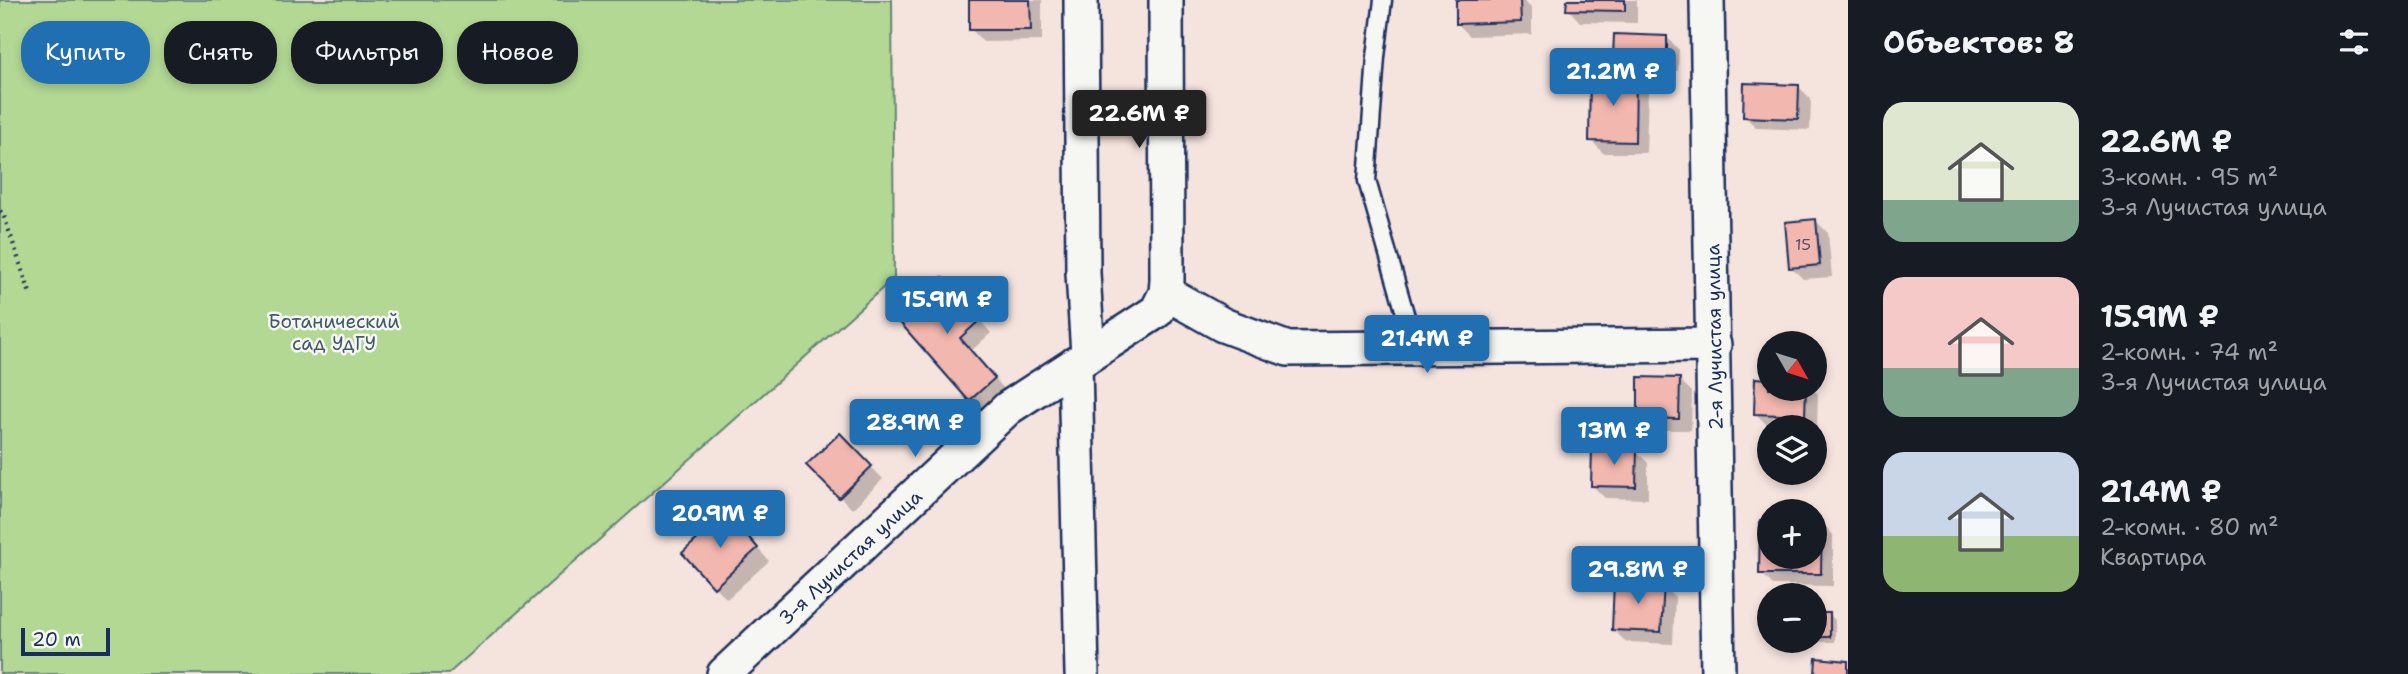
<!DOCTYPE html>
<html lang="ru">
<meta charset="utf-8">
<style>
:root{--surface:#171b24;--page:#20242c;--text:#f1f3f6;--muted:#9ea1a6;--accent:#1f6fb2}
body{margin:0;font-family:"Shantell Sans",sans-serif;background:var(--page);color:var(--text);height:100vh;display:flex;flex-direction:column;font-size:26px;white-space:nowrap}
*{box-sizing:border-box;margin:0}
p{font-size:23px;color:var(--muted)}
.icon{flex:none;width:38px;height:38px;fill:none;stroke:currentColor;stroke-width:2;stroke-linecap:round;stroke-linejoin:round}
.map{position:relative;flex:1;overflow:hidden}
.sheet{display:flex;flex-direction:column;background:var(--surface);width:560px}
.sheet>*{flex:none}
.guide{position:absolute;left:21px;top:21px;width:665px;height:63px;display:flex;gap:14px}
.needle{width:46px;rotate:129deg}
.buttons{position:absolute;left:1757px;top:331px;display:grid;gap:14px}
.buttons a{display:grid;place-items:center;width:70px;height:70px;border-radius:50%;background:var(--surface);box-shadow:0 4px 10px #0003;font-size:35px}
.scale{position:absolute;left:21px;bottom:18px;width:89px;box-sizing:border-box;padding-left:7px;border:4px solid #1b2f5e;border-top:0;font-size:19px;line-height:24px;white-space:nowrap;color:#1b2f5e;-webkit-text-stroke:5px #f6f6f2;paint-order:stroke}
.price{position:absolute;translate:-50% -60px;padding:0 16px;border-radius:7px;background:var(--accent);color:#fff;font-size:23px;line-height:46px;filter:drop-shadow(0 2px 4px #0008)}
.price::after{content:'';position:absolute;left:50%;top:42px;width:21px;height:16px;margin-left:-10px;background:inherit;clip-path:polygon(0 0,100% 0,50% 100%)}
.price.active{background:#222;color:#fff}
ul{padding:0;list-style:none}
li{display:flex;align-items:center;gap:21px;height:175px;padding:0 35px}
li span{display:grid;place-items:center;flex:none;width:196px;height:140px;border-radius:21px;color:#555}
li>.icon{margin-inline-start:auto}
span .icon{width:84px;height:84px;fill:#fffc;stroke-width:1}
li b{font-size:30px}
h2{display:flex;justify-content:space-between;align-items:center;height:84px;padding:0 35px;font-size:30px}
.tag{padding:0 24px;border-radius:28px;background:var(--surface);box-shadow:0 4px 10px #0003;font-size:24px;line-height:63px}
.tag.active{background:var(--accent);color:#fff}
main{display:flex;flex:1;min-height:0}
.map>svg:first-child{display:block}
</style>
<main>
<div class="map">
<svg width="1848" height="674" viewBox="0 0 1848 674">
<rect width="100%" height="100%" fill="#f5e3de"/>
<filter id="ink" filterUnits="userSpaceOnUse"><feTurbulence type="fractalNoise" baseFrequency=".0143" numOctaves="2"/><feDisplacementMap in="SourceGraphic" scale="14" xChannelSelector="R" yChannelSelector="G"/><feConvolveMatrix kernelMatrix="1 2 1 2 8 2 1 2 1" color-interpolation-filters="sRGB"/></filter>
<g filter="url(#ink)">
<path fill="#b2d894" stroke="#668479" stroke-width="2" d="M0,0H892L894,278L448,674H0Z"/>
<path fill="#0003" d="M970,0H1042V41L983,42L971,29Z
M1457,0H1523L1532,9V34L1470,36L1458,24Z
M1568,0H1637V23L1580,22L1568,9Z
M1667,37L1679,50L1678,71L1627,69L1615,57Z
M1635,77L1648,89L1646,153H1603L1591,140Z
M1799,87L1811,99L1810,130L1757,128L1744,116Z
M1816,221L1828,233L1832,277L1803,279L1791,267Z
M954,291L991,333L971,351L1006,391L983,412L898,318Z
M1679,379L1692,392L1691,430H1652L1640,418Z
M1757,380H1769V388H1812L1818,394L1817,428L1768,426L1755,413Z
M840,435L883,479L852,509L809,465Z
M1636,451L1648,463V499L1605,498L1593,486Z
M1762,522H1769V556H1815V522H1821L1833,535V586L1773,585L1761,573Z
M739,527L769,561L727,599L715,587Z
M1663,585L1675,597L1673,644L1626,642L1614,630Z
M1829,614L1835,620V642H1798L1796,640H1815V615Z"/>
<path fill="#f2b7af" stroke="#1b2f5e" stroke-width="2" d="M969,0H1030L1031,30H969Z
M1456,0H1520L1521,22L1456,24Z
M1567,0H1625V11L1566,10Z
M1614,34L1667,36V60L1613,58Z
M1590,74L1636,75L1635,142L1589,141Z
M1744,83L1799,85L1798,119L1743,117Z
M1816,219L1820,265L1789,268L1785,222Z
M942,277L980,320L960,338L995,378L969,401L896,318Z
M1638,377L1680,378L1679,419L1638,418Z
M1755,378L1769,379V388H1806L1805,416L1754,414Z
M840,433L872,466L839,498L806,465Z
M1592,448L1637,449L1636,487L1591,486Z
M727,512L758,548L714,588L682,553Z
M1760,520H1769V556H1815V521H1822L1821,574H1759Z
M1614,581L1664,583L1661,632L1612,630Z
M1815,613H1830V637H1815Z
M1816,658L1848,661V674H1815Z"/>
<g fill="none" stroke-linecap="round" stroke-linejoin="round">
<defs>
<path id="lane" d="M1383,0L1376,57L1367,181L1415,348"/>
<path id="street" d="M1081,0L1083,273L1088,355
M1707,0L1718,674
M1166,293L1223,325L1288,349L1714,345
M1075,364L1082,674
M724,674L1008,408L1157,311L1166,293L1167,280L1166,0"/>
</defs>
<use href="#lane" stroke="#1b2f5e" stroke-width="21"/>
<use href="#street" stroke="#1b2f5e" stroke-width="38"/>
<path stroke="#1b2f5e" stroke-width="4.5" stroke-dasharray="2 5" stroke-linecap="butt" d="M0,211L4,216L31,296"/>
<use href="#lane" stroke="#f6f6f2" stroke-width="16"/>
<use href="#street" stroke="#f6f6f2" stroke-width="33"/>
</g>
</g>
<g text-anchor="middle" stroke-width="5" stroke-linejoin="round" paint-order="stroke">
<g font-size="16" fill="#515172">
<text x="1803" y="250">15</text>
</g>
<g font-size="19" fill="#41596c" stroke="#f6f6f2">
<text x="334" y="328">Ботанический<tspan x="334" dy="22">сад УдГУ</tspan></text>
</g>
<g font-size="19" fill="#1b2f5e" stroke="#f6f6f2">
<text transform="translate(1714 337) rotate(-91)" y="7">2-я Лучистая улица</text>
<text transform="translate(850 557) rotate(-43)" y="7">3-я Лучистая улица</text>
</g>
</g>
</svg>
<div class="buttons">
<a><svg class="needle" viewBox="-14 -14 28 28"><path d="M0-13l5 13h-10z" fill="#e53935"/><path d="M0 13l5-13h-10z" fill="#9ea1a6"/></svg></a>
<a><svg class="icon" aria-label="layers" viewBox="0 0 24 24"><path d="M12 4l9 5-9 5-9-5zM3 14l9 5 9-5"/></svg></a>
<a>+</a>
<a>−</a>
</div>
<div class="scale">20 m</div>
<b class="price" style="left:1613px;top:108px">21.2M ₽</b>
<b class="price active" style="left:1139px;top:150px">22.6M ₽</b>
<b class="price" style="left:947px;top:336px">15.9M ₽</b>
<b class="price" style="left:1427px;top:375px">21.4M ₽</b>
<b class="price" style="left:915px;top:459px">28.9M ₽</b>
<b class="price" style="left:1614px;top:467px">13M ₽</b>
<b class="price" style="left:720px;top:550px">20.9M ₽</b>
<b class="price" style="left:1638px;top:606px">29.8M ₽</b>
<div class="guide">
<a class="tag active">Купить</a>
<a class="tag">Снять</a>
<a class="tag">Фильтры</a>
<a class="tag">Новое</a>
</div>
</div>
<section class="sheet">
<h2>Объектов: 8<svg class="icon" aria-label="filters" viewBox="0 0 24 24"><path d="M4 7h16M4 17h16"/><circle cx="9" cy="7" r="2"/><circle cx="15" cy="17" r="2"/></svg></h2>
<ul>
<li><span style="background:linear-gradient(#dfe7d0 70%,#7fa58c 0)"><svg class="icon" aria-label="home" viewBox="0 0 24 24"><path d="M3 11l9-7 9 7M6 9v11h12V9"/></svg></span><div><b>22.6M ₽</b><p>3-комн. · 95 m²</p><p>3-я Лучистая улица</p></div></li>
<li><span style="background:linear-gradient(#f6c9c9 65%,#7fa58c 0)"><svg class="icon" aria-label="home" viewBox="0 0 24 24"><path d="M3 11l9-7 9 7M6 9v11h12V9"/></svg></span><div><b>15.9M ₽</b><p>2-комн. · 74 m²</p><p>3-я Лучистая улица</p></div></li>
<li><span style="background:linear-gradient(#c9d6e8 60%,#8fb573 0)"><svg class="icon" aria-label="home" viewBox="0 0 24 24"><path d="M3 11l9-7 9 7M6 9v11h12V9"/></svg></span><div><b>21.4M ₽</b><p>2-комн. · 80 m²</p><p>Квартира</p></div></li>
</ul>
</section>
</main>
